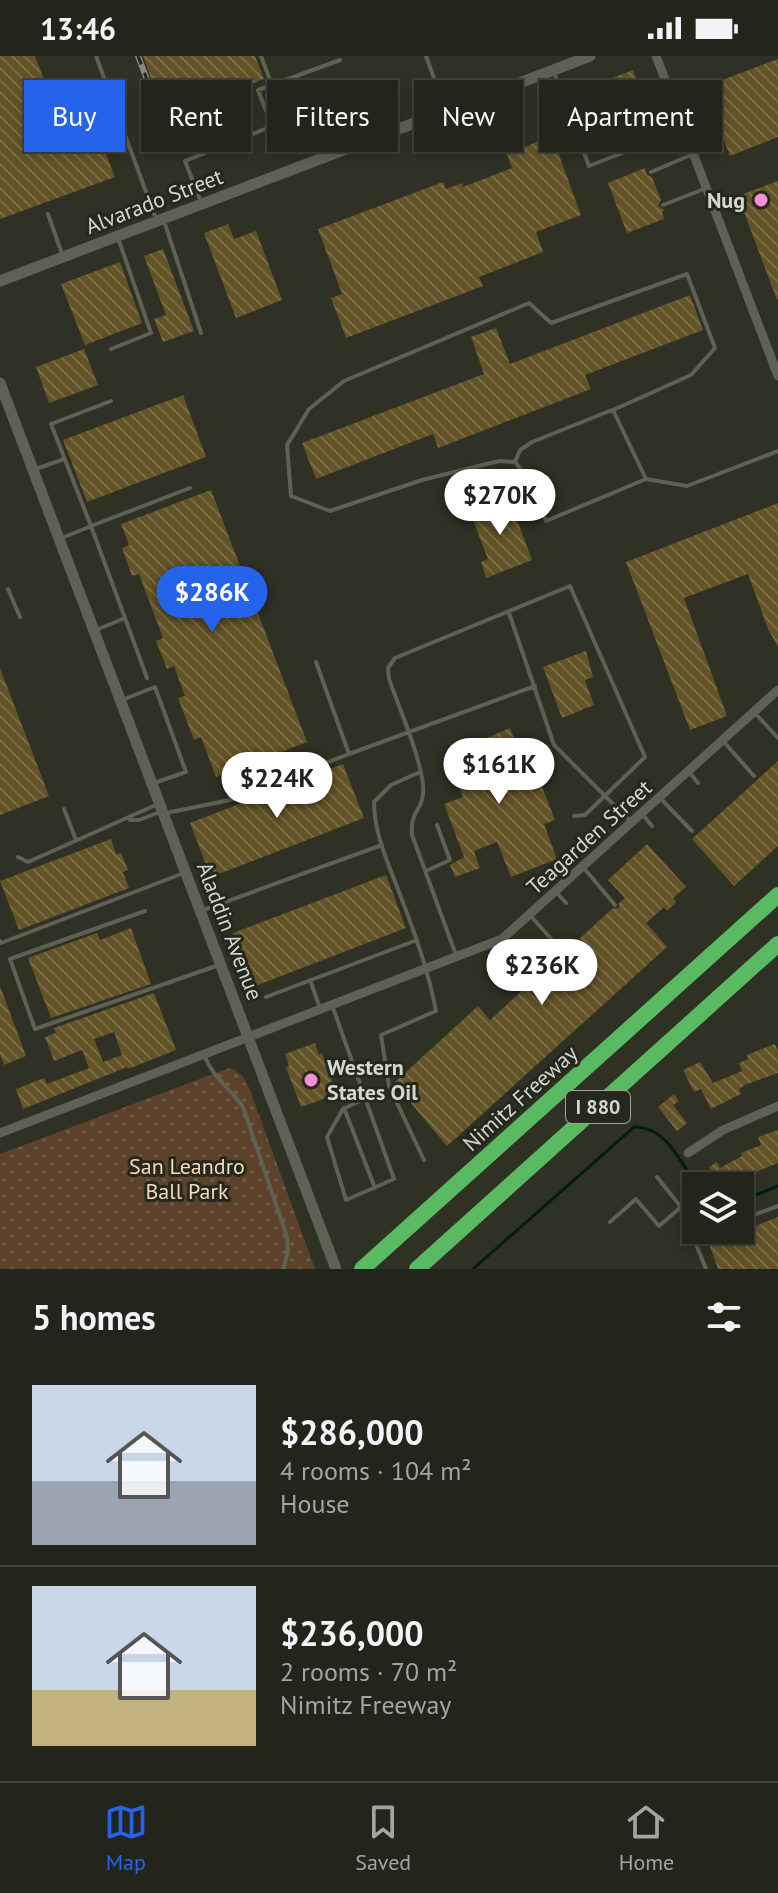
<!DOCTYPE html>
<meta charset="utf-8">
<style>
:root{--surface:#23251c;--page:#2b2d25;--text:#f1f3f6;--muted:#a3a5a3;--line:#40423b;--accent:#2563eb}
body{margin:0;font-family:"PT Sans",sans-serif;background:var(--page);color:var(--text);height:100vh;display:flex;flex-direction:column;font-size:30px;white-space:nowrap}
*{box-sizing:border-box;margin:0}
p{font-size:26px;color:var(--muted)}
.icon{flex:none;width:44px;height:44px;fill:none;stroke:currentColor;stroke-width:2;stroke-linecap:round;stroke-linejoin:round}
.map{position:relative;height:1213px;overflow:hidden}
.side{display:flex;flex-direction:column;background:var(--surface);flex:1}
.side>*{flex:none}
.guide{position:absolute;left:24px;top:24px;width:730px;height:72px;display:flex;gap:16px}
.tools{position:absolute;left:682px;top:1116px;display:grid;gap:16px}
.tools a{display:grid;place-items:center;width:72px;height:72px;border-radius:0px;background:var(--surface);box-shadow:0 4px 12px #0003,0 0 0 2px var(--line);font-size:40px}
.price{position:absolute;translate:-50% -68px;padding:0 18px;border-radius:28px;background:#fff;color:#222;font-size:26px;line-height:52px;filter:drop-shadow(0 2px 4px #0008)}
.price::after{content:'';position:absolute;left:50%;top:48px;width:24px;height:18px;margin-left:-12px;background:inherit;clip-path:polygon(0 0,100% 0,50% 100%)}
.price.current{background:var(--accent);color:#fff}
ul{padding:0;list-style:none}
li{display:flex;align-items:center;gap:24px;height:200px;padding:0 32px}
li+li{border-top:2px solid var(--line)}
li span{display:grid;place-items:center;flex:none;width:224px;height:160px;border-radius:0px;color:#555}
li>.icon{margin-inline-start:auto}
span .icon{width:96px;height:96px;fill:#fffc;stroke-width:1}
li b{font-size:34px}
h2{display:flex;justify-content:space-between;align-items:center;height:96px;padding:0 32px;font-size:34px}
.chip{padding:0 28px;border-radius:0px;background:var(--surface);box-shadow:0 4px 12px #0003,0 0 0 2px var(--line);font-size:28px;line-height:72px}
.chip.current{background:var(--accent);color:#fff}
.status{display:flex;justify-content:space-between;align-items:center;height:56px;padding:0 40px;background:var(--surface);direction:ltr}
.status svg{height:22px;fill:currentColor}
.tabs{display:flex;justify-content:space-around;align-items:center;height:112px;border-top:2px solid var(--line);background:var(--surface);font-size:22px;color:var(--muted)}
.tabs a{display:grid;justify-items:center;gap:4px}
.tabs .current{color:var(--accent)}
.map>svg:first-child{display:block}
</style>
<div class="status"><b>13:46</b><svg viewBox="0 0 49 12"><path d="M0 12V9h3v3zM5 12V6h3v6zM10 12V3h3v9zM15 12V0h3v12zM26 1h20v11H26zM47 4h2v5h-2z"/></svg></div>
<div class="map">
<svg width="778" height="1213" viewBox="0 0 778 1213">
<defs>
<pattern id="park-dots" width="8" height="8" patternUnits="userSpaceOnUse" patternTransform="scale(2)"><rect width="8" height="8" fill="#5c422b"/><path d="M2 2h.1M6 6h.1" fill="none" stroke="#735d49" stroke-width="1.8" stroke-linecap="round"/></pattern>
<pattern id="building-back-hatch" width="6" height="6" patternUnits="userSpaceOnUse" patternTransform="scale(2)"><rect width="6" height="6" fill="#635327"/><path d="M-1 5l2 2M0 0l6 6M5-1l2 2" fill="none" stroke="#796b45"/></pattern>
</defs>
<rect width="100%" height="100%" fill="#2f3125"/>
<path fill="url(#park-dots)" d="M229,1012C241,1015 245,1023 250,1034L315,1213H0V1098Z"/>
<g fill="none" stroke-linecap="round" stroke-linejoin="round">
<path stroke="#001c15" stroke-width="3" d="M740,1145L778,1130
M473,1213L634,1071C665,1069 681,1107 697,1130"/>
</g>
<path fill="url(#building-back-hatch)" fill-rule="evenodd" d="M0,0H35L66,81L95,70L115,121L0,163Z
M143,0H255L264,23L225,38L237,68L207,80L200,62L164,75L159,62L165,60Z
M778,3V81L730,100L704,31Z
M633,14L653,68L640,73L638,67L618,75L616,71L587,82L571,38Z
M552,80L581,159L536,176L543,196L479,221L483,230L346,282L331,242L342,238L318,173L443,126L446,133L462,127L463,131L512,112L507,98Z
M645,112L647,119L652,121L661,144L658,150L665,154L662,156L664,163L627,177L608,127Z
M778,125V243L777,244L738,140Z
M228,168L234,183L256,175L282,244L236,262L204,177Z
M163,193L194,275L163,286L154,263L166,259L144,200Z
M120,206L142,267L85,289L61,228Z
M690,239L703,274L585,319L591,333L438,392L433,378L316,423L302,387L484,318L471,281L496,272L510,308Z
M84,293L98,329L49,347L36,311Z
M183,339L206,401L87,446L63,384Z
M211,434L307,686L216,721L201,681L194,684L178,642L185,640L174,610L167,613L156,585L163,582L139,518L132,520L122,492L129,489L121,468Z
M508,440L532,504L486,522L481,506L488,503L469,454Z
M778,447V591L768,573L748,518L684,542L727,660L690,674L626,506Z
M586,595L593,621L585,624L594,649L562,662L543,611Z
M0,612L49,740L0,759Z
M510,672L526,714L534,711L555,764L544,768L557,803L511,821L497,786L474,795L480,812L455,821L450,809L464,801L444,748L463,741L447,699Z
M778,705V790L734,830L692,783Z
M343,708L364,762L211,821L190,767Z
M111,783L116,798L121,797L128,814L123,816L129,832L19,874L0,825Z
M647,788L686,831L673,842L676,846L667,855L664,851L646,867L667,891L447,1090L394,1027L478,950L490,964L612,853L619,852V847L625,842L608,824Z
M386,819L406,872L253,931L233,877Z
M131,872L151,928L51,962L28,902L97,877L100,884Z
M0,930L26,1000L4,1009L0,999Z
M154,937L176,994L128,1013L127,1011L23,1053L16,1033L44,1022L47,1028L89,1012L82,994L54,1005L45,981L56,977L54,972ZM114,976L122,999L103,1006L94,983Z
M315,987L319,999L322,997L337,1038L301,1051L286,1011L289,1010L285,998Z
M775,988L778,996V1017L745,1029L739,1033L741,1038L711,1053L701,1033L694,1036L683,1014L700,1006L713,1027L742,1015L739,1007L748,1003L747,999Z
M674,1038L679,1045L673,1049L687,1067L677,1075L658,1051Z
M778,1074V1107L741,1122L737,1119L719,1129L709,1111L717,1106L720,1112L742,1100L741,1097L761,1089L758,1081Z
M778,1161V1213H718L709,1188Z"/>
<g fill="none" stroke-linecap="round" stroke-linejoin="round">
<path stroke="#5e6154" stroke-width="4" d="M96,0L156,163
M261,0L272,29
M426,0L445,53
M554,16L589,110L681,74
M272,70L258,34L340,4
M651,116L691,99
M201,146L185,105L352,38
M663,149L704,133
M48,158L62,198
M164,165L201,277
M111,293L151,277L118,182
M111,345L51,368L91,470L190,432
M515,406L520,394L532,386L612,354
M36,413L64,403
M646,423L613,354L691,319L715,292L687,218L551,267L529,247L344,325L309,353L287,389L291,440L330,455L422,424L499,405L515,406L526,420L546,465L646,423L687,430L778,395
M62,482L91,470L125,562
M8,533L20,561
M509,557L554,689L630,765
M96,574L125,562L147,622
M316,606L349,698L535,630
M122,644L155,631L186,716L154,727
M754,656L778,682
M723,685L754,720
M420,716L391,729L374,746C374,777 388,807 399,836C414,875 428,913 436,955L381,979L389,1030L424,1104
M690,717L698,727
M660,742L692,775
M64,753L76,784
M166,757L230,744L349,698
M643,759L652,770
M130,764H139L160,756
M18,801L28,806L158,748
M583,811L615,849
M426,815L450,804L437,769
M557,837L566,847
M203,854L382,789
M145,855L10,903L35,973L219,909
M530,859L560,893
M0,885L1,887L184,817
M456,899L412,779C410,754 422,755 423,738C426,713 398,649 389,623L388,612L395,602L570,530L645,701L585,759L574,760
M310,924L320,952
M266,941L417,884
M332,949L394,1123L346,1144L327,1081L343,1053L366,1042
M204,999C215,1025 228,1029 243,1051L287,1181L288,1196L283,1213
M344,1052L375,1132
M657,1121L681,1151L706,1213
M740,1164L778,1150
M610,1166L636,1143L659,1170L681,1151
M695,1180L711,1174"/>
<path stroke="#5e6154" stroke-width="9" d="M656,0L778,320
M0,1077L502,883L778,634
M688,1097L723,1074L778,1050"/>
<path stroke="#5e6154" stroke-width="11" d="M0,225L590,0
M0,327L336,1213"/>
<path stroke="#5aba61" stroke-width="16" d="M362,1213L778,839
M417,1213L778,888"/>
<defs>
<path id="rail" d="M138,0L161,60"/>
</defs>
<use href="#rail" stroke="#85877d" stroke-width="6"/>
<use href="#rail" stroke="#25281c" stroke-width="3" stroke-dasharray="9" stroke-linecap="butt"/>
</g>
<g fill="#f491d4" stroke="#25281c" stroke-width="3">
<circle cx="761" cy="144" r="8"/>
<circle cx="311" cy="1024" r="8"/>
</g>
<g text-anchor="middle" stroke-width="6" stroke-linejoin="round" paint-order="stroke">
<rect fill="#25281c" stroke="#a1a39a" stroke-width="2" x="566" y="1035" width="64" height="32" rx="6"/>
<g font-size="20" font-weight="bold" fill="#d6d8d0">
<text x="598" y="1058">I 880</text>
</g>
<g font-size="22" font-weight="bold" fill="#d6d8d0" stroke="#25281c" text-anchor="end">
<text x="745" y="152">Nug</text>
<text x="327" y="1019" text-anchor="start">Western<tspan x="327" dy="25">States Oil</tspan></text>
</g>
<g font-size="22" fill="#d6d8d0" stroke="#25281c">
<text transform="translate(154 145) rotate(-21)" y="8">Alvarado Street</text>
<text transform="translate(589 781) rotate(-42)" y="8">Teagarden Street</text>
<text transform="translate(230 875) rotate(69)" y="8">Aladdin Avenue</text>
<text transform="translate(520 1042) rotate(-42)" y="8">Nimitz Freeway</text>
</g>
<g font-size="22" fill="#fbd8b9" stroke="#25281c">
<text x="187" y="1118">San Leandro<tspan x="187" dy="25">Ball Park</tspan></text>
</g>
</g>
</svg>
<div class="tools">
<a><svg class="icon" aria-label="layers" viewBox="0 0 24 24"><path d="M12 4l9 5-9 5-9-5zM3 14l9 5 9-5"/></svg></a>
</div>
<b class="price" style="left:500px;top:481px">$270K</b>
<b class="price current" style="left:212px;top:578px">$286K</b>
<b class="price" style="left:499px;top:750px">$161K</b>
<b class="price" style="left:277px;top:764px">$224K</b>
<b class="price" style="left:542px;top:951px">$236K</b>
<div class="guide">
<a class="chip current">Buy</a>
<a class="chip">Rent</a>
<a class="chip">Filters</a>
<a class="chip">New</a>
<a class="chip">Apartment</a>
</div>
</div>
<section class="side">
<h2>5 homes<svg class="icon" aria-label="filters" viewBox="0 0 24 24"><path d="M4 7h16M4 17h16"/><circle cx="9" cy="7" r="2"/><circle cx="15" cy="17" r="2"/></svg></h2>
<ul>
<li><span style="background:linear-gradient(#c9d6e8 60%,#9aa5b1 0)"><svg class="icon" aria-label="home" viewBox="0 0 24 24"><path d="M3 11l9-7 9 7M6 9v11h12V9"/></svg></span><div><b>$286,000</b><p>4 rooms · 104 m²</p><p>House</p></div></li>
<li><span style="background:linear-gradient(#c9d6e8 65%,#c2b280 0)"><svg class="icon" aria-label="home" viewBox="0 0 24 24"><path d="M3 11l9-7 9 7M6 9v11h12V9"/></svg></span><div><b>$236,000</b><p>2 rooms · 70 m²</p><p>Nimitz Freeway</p></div></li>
</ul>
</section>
<nav class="tabs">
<a class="current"><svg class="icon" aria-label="map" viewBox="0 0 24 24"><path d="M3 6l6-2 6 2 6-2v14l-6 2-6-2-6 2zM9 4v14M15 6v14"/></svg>Map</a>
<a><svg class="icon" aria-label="saved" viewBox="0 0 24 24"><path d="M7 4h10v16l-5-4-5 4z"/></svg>Saved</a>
<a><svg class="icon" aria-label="home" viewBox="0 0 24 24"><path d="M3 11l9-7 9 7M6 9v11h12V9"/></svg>Home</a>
</nav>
